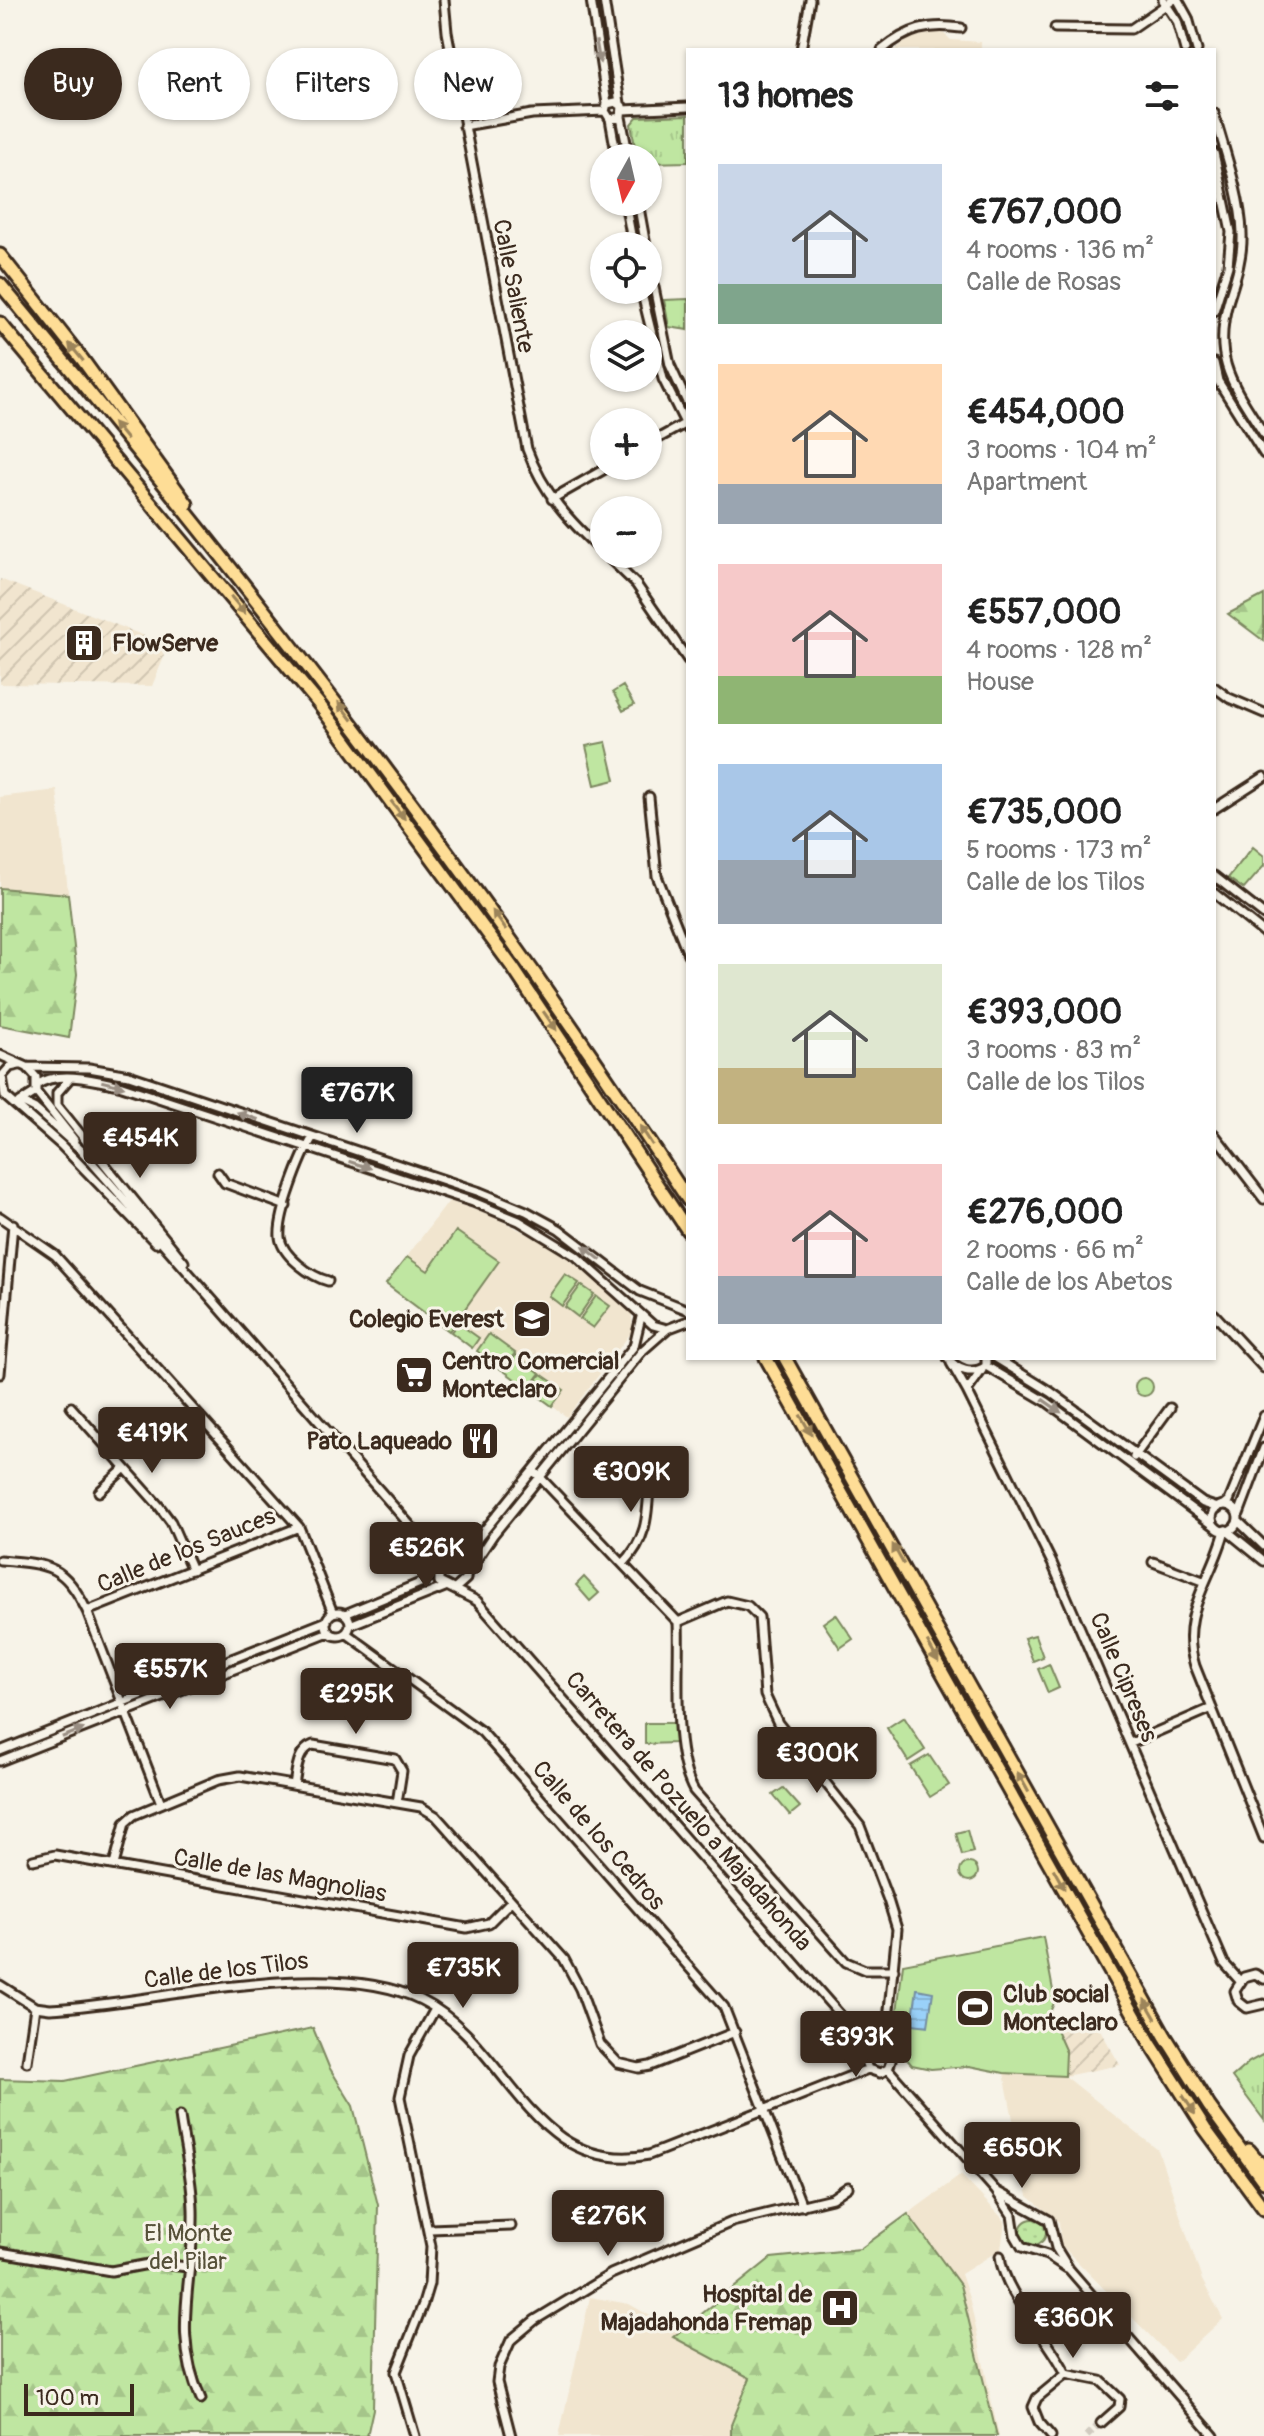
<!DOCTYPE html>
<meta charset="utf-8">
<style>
:root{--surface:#fff;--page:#f2f2f2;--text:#222;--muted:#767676;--accent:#3b2a1e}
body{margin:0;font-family:Pangolin,sans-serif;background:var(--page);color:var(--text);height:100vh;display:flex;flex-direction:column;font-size:30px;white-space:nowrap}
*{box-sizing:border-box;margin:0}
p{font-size:26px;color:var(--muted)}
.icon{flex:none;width:44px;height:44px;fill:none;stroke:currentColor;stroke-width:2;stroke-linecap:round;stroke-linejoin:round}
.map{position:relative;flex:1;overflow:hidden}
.panel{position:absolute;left:686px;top:48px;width:530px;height:1312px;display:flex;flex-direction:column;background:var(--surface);border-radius:0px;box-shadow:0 2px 6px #0004}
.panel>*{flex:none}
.top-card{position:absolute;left:24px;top:48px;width:542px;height:72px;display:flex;gap:16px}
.needle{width:52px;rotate:188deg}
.buttons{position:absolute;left:590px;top:144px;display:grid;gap:16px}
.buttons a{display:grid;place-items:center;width:72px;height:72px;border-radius:50%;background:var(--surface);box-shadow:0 2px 6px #0004;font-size:40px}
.scale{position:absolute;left:24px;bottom:20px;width:110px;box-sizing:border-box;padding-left:8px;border:4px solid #3b2a1e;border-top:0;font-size:22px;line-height:28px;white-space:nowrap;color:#3b2a1e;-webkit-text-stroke:6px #f7f3e8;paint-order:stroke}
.price{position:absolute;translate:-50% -68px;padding:0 18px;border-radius:8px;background:var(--accent);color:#fff;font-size:26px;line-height:52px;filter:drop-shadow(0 2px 4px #0008)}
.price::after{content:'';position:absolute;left:50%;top:48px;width:24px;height:18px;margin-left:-12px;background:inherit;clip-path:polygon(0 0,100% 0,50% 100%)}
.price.selected{background:#222;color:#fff}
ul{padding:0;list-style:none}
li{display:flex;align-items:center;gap:24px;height:200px;padding:0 32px}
li span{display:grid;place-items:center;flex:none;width:224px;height:160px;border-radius:0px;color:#555}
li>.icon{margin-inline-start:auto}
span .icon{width:96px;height:96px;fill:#fffc;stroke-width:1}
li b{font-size:34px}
h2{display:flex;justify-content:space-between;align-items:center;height:96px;padding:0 32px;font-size:34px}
.pill{padding:0 28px;border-radius:36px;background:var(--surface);box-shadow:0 2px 6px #0004;font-size:28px;line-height:72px}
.pill.selected{background:var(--accent);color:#fff}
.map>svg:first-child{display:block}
</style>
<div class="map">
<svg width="1264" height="2436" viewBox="0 0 1264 2436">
<defs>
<pattern id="industrial-furrows" width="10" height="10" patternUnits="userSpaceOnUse" patternTransform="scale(2)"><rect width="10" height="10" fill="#f1e5cf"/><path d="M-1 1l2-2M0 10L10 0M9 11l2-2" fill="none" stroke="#d0c5b1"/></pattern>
<pattern id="grass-dots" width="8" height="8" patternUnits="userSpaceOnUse" patternTransform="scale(2)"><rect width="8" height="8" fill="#bfe6a1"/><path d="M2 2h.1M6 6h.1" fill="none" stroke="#a5c58a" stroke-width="1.8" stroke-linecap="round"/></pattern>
<pattern id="forest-firs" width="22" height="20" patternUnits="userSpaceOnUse" patternTransform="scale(2)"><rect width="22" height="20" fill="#bfe6a1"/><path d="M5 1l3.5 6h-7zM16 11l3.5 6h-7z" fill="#a5c58a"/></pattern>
<pattern id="park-tufts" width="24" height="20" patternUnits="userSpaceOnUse" patternTransform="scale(2)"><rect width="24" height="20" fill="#bfe6a1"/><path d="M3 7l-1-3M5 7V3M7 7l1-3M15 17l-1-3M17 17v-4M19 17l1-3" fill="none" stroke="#a5c58a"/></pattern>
<pattern id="water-rules" width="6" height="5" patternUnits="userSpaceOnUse" patternTransform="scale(2)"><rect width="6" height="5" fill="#9ad1f9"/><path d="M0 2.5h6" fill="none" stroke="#86b4d5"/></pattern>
</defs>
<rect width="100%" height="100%" fill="#f7f3e8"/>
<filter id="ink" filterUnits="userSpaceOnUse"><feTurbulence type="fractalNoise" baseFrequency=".0125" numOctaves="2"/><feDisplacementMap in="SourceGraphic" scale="16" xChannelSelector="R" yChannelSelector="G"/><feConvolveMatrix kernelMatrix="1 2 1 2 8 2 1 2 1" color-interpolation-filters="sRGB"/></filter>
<g filter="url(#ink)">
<path fill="#f1e5cf" d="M940,30L951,40L981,42V50H894L908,39Z
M57,790L77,974L69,1038L0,1025V797Z
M449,1201L492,1216L555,1248L631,1308L633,1330L567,1417L386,1284Z
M1004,2073L1065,2076L1158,2150L1202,2280L1223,2319L1176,2362L1061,2245L1059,2222L1028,2196Z
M961,2175L1005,2221L1001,2249L961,2274L970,2301L999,2436H559L590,2297L629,2304L654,2318L691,2326L692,2321L771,2258L860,2249Z"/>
<path fill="url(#industrial-furrows)" d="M0,579L160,642L164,657L152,686L0,684Z
M1084,2019L1089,2026H1098L1120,2065L1065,2076L1066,2053L1057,2032Z"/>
<path fill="url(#grass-dots)" stroke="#7d8860" stroke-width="2" d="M318,1627L319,1631L144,1700L142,1697Z
M109,1710L110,1714L0,1758V1754Z
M1020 2232a13 13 0 1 1 26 0a13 13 0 1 1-26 0Z"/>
<path fill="url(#forest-firs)" stroke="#7d8860" stroke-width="2" d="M1264,595V641L1228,614Z
M0,888L68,894L77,974L69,1038L0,1025Z
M313,2028L329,2067L353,2106L378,2205L373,2409L367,2436H0V2079L65,2081Z
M908,2214L960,2285L997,2436H731V2425L750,2378L673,2337L771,2258L860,2249Z"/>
<path fill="url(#park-tufts)" stroke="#7d8860" stroke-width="2" d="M688,115V162L648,163V158H637L631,124L637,117Z
M688,299V330L669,327L664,300Z
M1264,2054V2120L1232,2077L1249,2062Z"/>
<path fill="#bfe6a1" stroke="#7d8860" stroke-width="2" d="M623,686L634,705L623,711L613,692Z
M606,742L615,780L595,785L586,746Z
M1253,847L1264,856V866L1244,889L1228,878Z
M456,1231L499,1261L449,1331L386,1284L407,1257L428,1271Z
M565,1274L579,1283L562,1306L549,1296Z
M581,1285L594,1294L578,1317L565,1307Z
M596,1296L610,1306L593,1328L580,1319Z
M458,1323L479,1338L472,1348L451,1332Z
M489,1334L515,1353L502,1370L477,1351Z
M516,1355L540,1373L528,1389L504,1371Z
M541,1374L564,1390L552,1406L530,1390Z
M1135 1387a9 9 0 1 1 18 0a9 9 0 1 1-18 0Z
M584,1577L599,1593L590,1601L576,1585Z
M836,1614L853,1639L840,1648L823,1623Z
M1035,1635L1043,1657L1033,1661L1024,1638Z
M1049,1664L1059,1688L1048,1693L1038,1669Z
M904,1717L925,1750L908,1761L887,1728Z
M645,1723H675L676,1743L645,1744Z
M929,1755L949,1785L930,1797L910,1766Z
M783,1788L800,1807L790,1815L773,1795Z
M967,1830L973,1852L962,1855L956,1833Z
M960 1872a9 9 0 1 1 18 0a9 9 0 1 1-18 0Z
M1043,1937L1055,2001L1049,2014L1066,2052L1065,2076L1004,2073L969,2066L931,2069L912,2065L893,2044L903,1964Z"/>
<path fill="url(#water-rules)" stroke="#748ea1" stroke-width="2" d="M917,1989L933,1992L928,2026L912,2024Z"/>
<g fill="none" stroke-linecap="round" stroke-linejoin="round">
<path stroke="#d1cbc0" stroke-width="7" stroke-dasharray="7 3.5" stroke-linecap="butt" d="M1087,2436L1101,2423"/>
<defs>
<path id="minor" d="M444,0L447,32L527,449C543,493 570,522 604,553
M591,0L607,104
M604,0L620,103
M1163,0L1177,21L1185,50
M1178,0L1188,18L1197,50
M1055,28L1131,29L1173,0
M801,50L810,0
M882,50C907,29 929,23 961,28
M623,110L688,107
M1214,113C1224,149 1241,196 1242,233C1243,256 1236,277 1229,299C1211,359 1233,385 1264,434
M621,117L610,119L605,111L607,104L616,102L622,106L621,117L629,158
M610,119L617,158
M464,126L532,114L605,111
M1214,153L1231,232L1228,266L1214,311
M625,202L633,246
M638,202L646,246
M648,258L670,365L688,404
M641,290L663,379L688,429
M1214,363L1218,381L1264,454
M648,444L686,423
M552,499L610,466
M605,554L636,584L688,660
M1214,687L1229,698L1264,713
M649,797L657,876L688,954
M1214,809L1264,777
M1214,876L1264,915
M1214,893L1264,933
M0,1055L27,1067L36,1077V1092L20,1102
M19,1065L10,1067L2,1076L5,1096L61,1145L156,1243
M27,1067L89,1068L129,1075L480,1192L526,1211L559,1229L640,1291L688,1310
M70,1078L57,1093V1105L184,1262
M37,1085C58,1069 99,1081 122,1086L473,1202L519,1221L576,1256L653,1325L667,1329L688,1321
M36,1092L74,1140
M21,1102L35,1109L81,1150L430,1548L439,1563
M1214,1134L1264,1199
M313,1137C301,1156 278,1215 280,1237C282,1256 312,1277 328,1281
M218,1173L225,1183L286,1206
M0,1217L55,1255L299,1527L333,1613
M1214,1314L1264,1368
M948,1358C957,1370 972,1376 986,1366V1358
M996,1358L1051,1392L1203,1503L1218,1508
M951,1363L967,1391L982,1370
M986,1366L1047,1402L1216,1527
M0,1374L13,1224
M967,1391L1052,1563L1224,1963L1239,1980
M71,1407L159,1506L171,1522L192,1570
M1134,1457L1170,1408
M534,1471L678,1622C680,1670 671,1750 694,1791L846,1962L865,1970H894
M99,1492L125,1468
M1224,1505L1229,1501L1264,1416
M1212 1518a13 13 0 1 1 26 0a13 13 0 1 1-26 0Z
M1239,1514L1264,1448
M1238,1521L1264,1546
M1225,1530C1213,1579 1178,1613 1195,1666L1264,1838
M1226,1530L1264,1561
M455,1557L470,1548L634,1346L641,1317
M0,1560C50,1564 64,1565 87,1611L161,1803
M1153,1562L1203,1581
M623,1564C651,1535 647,1508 650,1470
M468,1572L493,1535L642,1351L667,1329
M456,1588L466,1579L467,1567L460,1559L449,1557L439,1563V1582L477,1601L870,2049
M87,1611L299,1527
M326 1624a12 12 0 1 1 24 0a12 12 0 1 1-24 0Z
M345,1614L425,1581L436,1570
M678,1622L727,1601L748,1606L759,1617L765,1695L778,1723L860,1826L888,1900L897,1929L886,2040L889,2052
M350,1625L445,1587
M346,1633L482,1732L724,2007L802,2206
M1131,1743L1212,1708
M0,1751L327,1621
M0,1761L329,1632
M294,1785C297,1769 297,1751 313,1745L395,1759L402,1771L397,1803
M33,1860L55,1855L467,1928L489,1923L511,1901
M114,1865L125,1823L134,1815L218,1780L240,1776L421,1807L436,1816L564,1959L580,1989L600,2044L618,2063L639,2068L650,2066L735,2032
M1264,1979L1255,1974L1244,1977L1235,1991L1238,2001L1247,2008L1264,2004
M0,1985L35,2007L50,2009C154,2004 328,1954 421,2000C510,2044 529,2176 649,2155L868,2069
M870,2049L865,2061L868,2069L880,2073L888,2069
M870,2049L879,2046L889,2052L891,2061L888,2069
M27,2062L35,2007
M888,2069L996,2191L1012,2215L1015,2235L1022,2247L1047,2255L1067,2268
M180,2116C184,2146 192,2178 193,2209C195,2278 170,2331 201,2399
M996,2191L1049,2220L1056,2248L1069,2269L1214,2436
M430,2229L511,2226
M0,2252L111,2271L154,2263L187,2267
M1000,2256C1004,2295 1049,2337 1066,2374
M415,2436L396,2372L423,2304L429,2284L431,2246L400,2097L409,2056L435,2009
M511,2436L497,2382L499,2367L511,2340L535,2320L611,2274L732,2222L832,2198L848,2187
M1051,2436L1039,2422L1033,2407L1037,2398L1066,2374L1101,2381L1120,2399L1119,2407L1101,2423"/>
<path id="highway" d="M0,255L82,359L187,504
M0,284C246,580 478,876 688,1200
M0,323L318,703L513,968L688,1231
M766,1358L1150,2043L1205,2129L1264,2209
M785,1358L1165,2036L1209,2106L1264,2182
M1249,2150L1264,2168"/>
</defs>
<use href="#minor" stroke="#3b2a1e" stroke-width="13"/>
<use href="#highway" stroke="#3b2a1e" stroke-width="17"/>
<use href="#minor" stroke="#f7f3e8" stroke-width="7"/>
<use href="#highway" stroke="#fedd96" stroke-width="11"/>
</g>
<defs><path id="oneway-solid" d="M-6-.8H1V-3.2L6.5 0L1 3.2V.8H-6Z" transform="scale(2)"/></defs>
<g fill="#998e83">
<use href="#oneway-solid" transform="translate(598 52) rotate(80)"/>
<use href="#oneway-solid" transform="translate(113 1084) rotate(13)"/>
<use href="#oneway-solid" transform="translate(248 1116) rotate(-161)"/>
<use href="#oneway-solid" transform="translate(360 1165) rotate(18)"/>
<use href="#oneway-solid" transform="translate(592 1253) rotate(-142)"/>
<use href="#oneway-solid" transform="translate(1052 1406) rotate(35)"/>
<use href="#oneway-solid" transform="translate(73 1733) rotate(-21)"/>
</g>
<g fill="#9c845a">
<use href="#oneway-solid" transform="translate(76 352) rotate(-129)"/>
<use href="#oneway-solid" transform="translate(120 431) rotate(-129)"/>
<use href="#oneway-solid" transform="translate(238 605) rotate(50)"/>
<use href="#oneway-solid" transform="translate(345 711) rotate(-127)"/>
<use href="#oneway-solid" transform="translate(398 810) rotate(53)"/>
<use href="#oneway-solid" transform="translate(499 920) rotate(-125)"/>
<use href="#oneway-solid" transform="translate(550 1021) rotate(55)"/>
<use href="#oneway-solid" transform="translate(646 1135) rotate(-123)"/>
<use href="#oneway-solid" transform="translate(806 1425) rotate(60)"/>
<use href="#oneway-solid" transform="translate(898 1554) rotate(-119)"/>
<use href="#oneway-solid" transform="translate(933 1652) rotate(61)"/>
<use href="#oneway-solid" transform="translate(1023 1782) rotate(-119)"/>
<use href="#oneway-solid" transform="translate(1059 1879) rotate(61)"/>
<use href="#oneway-solid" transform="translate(1150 2009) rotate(-120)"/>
<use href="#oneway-solid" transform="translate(1189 2105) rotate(57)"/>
</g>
</g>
<defs>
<symbol id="building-square" viewBox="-11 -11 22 22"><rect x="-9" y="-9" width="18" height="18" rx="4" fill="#3b2a1e" stroke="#f7f3e8"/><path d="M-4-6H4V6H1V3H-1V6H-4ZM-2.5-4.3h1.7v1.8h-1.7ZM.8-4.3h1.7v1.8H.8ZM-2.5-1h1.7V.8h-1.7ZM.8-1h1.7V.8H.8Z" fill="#fff"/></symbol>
<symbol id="school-square" viewBox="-11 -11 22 22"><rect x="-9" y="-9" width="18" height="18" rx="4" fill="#3b2a1e" stroke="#f7f3e8"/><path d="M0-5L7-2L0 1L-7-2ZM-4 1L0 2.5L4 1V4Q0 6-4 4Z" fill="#fff"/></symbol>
<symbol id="supermarket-square" viewBox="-11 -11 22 22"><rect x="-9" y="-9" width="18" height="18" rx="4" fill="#3b2a1e" stroke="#f7f3e8"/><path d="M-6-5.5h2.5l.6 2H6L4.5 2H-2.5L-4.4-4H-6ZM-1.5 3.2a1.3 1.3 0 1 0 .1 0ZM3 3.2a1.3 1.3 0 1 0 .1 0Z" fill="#fff"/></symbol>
<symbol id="restaurant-square" viewBox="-11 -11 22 22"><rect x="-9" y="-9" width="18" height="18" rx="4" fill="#3b2a1e" stroke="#f7f3e8"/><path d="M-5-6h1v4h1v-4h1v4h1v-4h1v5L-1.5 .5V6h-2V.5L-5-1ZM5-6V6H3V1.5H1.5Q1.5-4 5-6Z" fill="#fff"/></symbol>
<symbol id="stadium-square" viewBox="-11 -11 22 22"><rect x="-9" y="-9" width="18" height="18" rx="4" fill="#3b2a1e" stroke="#f7f3e8"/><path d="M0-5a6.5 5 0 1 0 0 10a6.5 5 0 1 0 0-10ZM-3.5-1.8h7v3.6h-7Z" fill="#fff"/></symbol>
<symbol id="hospital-square" viewBox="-11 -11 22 22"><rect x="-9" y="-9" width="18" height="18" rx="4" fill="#3b2a1e" stroke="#f7f3e8"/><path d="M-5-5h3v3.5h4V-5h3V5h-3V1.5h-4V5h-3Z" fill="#fff"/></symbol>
</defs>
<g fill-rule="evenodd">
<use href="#building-square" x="62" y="621" width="44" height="44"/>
<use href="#school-square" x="510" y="1297" width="44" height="44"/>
<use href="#supermarket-square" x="392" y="1353" width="44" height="44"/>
<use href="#restaurant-square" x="458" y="1419" width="44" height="44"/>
<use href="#stadium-square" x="953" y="1986" width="44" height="44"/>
<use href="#hospital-square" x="818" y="2286" width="44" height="44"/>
</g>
<g text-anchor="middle" stroke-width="6" stroke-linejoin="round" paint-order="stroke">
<g font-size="24" fill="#3b2a1e" stroke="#f7f3e8">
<text transform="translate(514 286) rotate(79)" y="8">Calle Saliente</text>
<text transform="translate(186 1550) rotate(-22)" y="8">Calle de los Sauces</text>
<text transform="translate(1124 1677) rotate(67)" y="8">Calle Cipreses</text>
<text transform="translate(689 1811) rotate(49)" y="8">Carretera de Pozuelo a Majadahonda</text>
<text transform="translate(599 1835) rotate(49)" y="8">Calle de los Cedros</text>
<text transform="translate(280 1875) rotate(10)" y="8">Calle de las Magnolias</text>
<text transform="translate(226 1970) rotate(-7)" y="8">Calle de los Tilos</text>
</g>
<g font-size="24" font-weight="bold" fill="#3b2a1e" stroke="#f7f3e8" text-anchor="start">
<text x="112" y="651">FlowServe</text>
<text x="504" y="1327" text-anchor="end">Colegio Everest</text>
<text x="442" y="1369">Centro Comercial<tspan x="442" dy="28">Monteclaro</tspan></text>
<text x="452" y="1449" text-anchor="end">Pato Laqueado</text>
<text x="1003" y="2002">Club social<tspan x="1003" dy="28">Monteclaro</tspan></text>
<text x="812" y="2302" text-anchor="end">Hospital de<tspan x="812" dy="28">Majadahonda Fremap</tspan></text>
</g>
<g font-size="24" fill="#555038" stroke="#f7f3e8">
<text x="188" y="2241">El Monte<tspan x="188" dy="28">del Pilar</tspan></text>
</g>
</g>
</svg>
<div class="buttons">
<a><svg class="needle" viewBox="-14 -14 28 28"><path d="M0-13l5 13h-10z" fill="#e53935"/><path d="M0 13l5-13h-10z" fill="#767676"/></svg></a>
<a><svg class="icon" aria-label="locate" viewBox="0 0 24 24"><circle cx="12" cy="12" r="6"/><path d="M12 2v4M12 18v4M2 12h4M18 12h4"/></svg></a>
<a><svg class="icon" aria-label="layers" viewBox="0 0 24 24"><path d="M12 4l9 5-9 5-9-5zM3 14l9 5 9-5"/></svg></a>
<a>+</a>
<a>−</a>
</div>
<div class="scale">100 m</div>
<b class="price selected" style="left:357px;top:1135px">€767K</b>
<b class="price" style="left:140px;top:1180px">€454K</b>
<b class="price" style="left:152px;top:1475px">€419K</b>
<b class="price" style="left:631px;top:1514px">€309K</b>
<b class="price" style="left:426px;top:1590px">€526K</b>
<b class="price" style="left:170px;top:1711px">€557K</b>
<b class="price" style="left:356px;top:1736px">€295K</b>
<b class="price" style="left:817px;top:1795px">€300K</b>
<b class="price" style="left:463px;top:2010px">€735K</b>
<b class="price" style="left:856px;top:2079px">€393K</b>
<b class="price" style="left:1022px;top:2190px">€650K</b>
<b class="price" style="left:608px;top:2258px">€276K</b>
<b class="price" style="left:1073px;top:2360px">€360K</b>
<div class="top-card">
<a class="pill selected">Buy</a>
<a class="pill">Rent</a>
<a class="pill">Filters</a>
<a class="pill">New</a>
</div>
<section class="panel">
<h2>13 homes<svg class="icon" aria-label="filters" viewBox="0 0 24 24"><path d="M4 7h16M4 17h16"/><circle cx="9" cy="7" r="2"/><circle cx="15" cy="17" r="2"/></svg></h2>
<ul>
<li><span style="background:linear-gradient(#c9d6e8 75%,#7fa58c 0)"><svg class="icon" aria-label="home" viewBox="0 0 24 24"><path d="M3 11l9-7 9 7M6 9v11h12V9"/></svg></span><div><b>€767,000</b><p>4 rooms · 136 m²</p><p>Calle de Rosas</p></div></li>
<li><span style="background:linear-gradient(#ffd9b3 75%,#9aa5b1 0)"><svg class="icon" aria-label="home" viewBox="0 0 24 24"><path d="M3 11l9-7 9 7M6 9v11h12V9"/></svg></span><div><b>€454,000</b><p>3 rooms · 104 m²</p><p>Apartment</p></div></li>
<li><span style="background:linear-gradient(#f6c9c9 70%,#8fb573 0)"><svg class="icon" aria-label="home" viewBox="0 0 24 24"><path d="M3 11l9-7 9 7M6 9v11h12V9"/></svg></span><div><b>€557,000</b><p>4 rooms · 128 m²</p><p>House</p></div></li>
<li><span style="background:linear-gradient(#a9c7e8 60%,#9aa5b1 0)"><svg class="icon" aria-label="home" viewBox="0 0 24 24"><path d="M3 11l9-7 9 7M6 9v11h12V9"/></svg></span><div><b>€735,000</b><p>5 rooms · 173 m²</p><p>Calle de los Tilos</p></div></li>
<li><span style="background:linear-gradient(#dfe7d0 65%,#c2b280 0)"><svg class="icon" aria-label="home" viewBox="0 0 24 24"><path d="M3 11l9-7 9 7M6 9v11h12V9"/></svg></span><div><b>€393,000</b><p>3 rooms · 83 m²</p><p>Calle de los Tilos</p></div></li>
<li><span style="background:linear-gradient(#f6c9c9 70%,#9aa5b1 0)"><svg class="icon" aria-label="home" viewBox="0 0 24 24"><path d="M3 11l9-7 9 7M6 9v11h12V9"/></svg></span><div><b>€276,000</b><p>2 rooms · 66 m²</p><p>Calle de los Abetos</p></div></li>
</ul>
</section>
</div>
